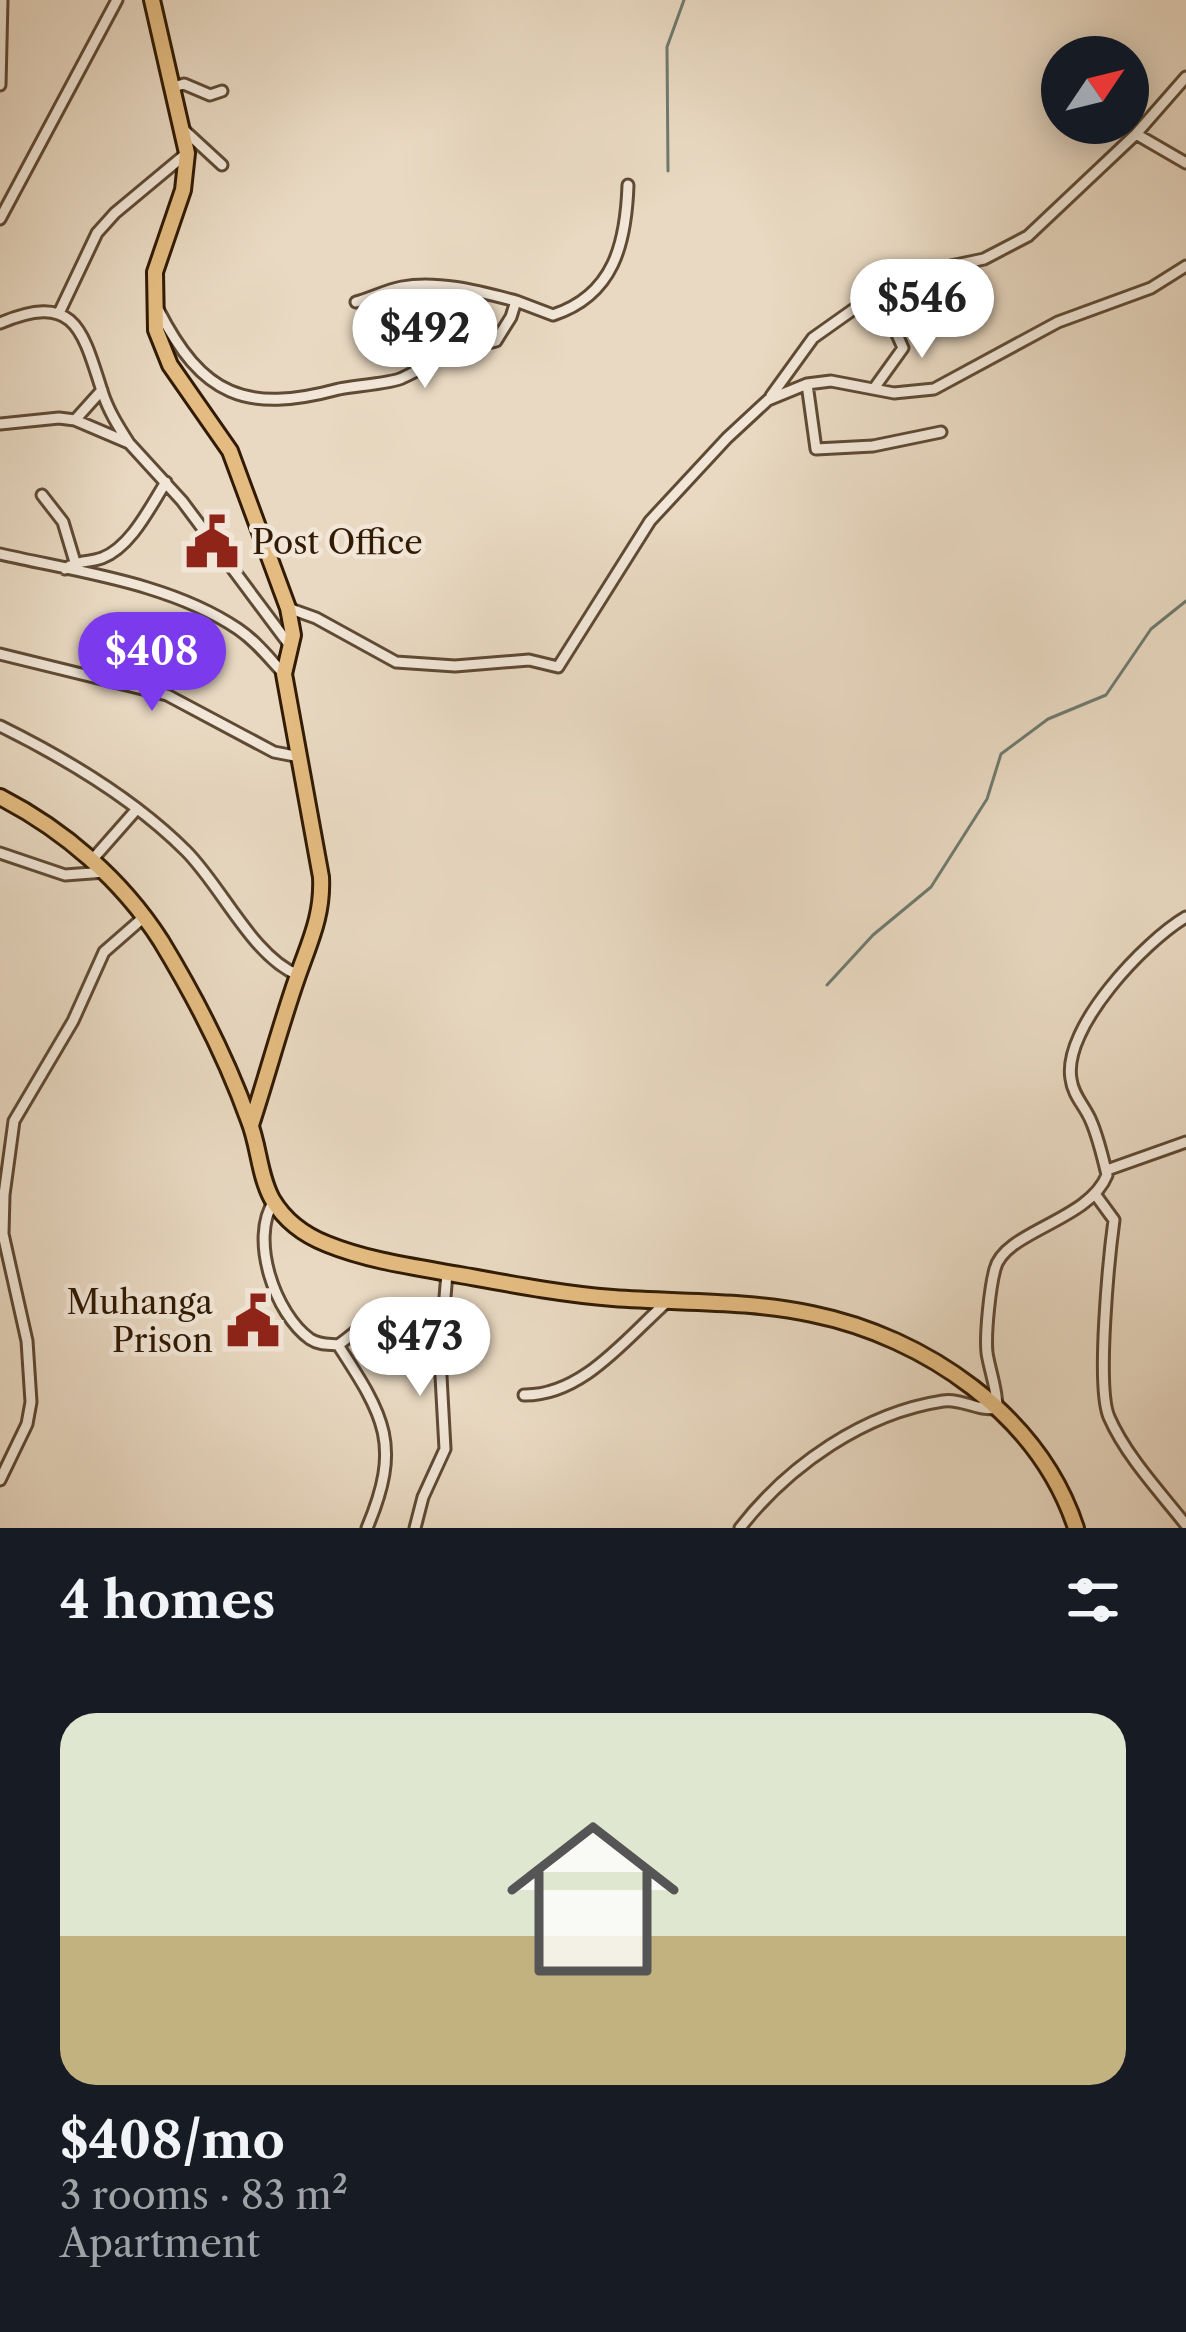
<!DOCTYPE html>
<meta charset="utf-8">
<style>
:root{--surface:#171b24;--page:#242831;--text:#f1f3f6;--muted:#9ea1a6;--line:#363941;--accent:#7c3aed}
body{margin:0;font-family:"Libre Caslon Text",serif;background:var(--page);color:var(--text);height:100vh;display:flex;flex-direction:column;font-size:45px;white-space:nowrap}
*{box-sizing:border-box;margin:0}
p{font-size:39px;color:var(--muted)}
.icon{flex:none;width:66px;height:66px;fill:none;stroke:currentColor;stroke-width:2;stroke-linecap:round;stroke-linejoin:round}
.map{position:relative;height:1528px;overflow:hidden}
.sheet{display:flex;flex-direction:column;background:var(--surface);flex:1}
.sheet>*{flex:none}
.needle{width:78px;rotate:55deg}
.fabs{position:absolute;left:1041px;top:36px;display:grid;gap:24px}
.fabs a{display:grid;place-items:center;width:108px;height:108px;border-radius:50%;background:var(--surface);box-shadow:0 6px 30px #0003;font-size:60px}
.price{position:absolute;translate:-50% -102px;padding:0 27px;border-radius:42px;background:#fff;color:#222;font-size:39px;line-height:78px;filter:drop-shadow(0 3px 6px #0008)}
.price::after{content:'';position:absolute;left:50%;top:72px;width:36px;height:27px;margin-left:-18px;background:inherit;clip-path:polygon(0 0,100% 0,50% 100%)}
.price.active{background:var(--accent);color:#fff}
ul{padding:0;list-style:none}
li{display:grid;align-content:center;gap:24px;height:636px;padding:0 60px}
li+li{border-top:3px solid var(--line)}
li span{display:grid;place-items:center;height:372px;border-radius:36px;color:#555}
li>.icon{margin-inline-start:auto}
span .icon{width:216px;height:216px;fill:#fffc;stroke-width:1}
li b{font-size:51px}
h2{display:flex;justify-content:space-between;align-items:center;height:144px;padding:0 60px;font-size:51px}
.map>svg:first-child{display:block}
</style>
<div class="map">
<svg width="1186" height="1528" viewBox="0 0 1186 1528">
<rect width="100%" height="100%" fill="#e9d9c2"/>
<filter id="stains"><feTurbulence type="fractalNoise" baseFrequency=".00167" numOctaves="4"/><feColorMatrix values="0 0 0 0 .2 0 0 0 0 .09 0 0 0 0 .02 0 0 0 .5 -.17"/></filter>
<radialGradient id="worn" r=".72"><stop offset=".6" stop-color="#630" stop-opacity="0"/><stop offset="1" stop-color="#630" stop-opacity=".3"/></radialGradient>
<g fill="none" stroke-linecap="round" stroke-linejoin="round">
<path stroke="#6e7a6e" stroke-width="3" d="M668,171L667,47L684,0
M827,985L873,935L931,887L987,799L1001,754L1048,719L1106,695L1151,629L1186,601"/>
<defs>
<path id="minor" d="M0,85L2,0
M173,87L184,84L210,95L222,91
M183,129L222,165
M1136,134L1186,163
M0,219L117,0
M356,302C371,298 386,290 402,287C438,280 481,292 516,301
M158,309C202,396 246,414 339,389C354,386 393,383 402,378C422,369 440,357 460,348C471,343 484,345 496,341L511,317L516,301L553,315C614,295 626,243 628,185
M60,311L97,233L115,213L187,153
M0,323C74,292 82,328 102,391C108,410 118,426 129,443
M807,384L816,449L873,446L941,432
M875,387L903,348L895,330
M771,396L813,338L885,287L904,276L984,259L1028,236L1136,134L1186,77
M75,420L102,390
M0,424L59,418L75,420L129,443L182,501L291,647
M42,495L63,522L75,562
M0,554C78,572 170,583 238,629C257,642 269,658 284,674
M65,569C77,560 88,563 102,558C131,547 150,507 166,482
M288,608L316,618L396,662L455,666L529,660L558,667L650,521L727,438L768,400L807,384L831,381L894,393L934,389L1058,322L1151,288L1186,266
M0,654L167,695L274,752L300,757
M0,726C65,758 135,800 186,851C222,887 253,957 298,975
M0,853L65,875L105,872
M92,860L136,810
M1107,1170L1186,1142
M1095,1194L1114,1220C1109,1257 1096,1387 1109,1417C1126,1456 1160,1492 1186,1525
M274,1201C249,1239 275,1314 310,1339C319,1345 328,1344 338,1345C357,1333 380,1304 405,1311C418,1315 426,1324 440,1326
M338,1345C385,1417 402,1445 367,1528
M524,1395C583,1396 627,1337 668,1301
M0,1480L27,1424L31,1402L27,1341L3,1234L4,1195L14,1121L73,1021L104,952L144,917
M415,1528L423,1497L445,1449L440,1358L447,1273
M740,1528C789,1465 864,1413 943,1401C962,1398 978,1412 997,1408C997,1388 990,1372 987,1353C985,1334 990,1287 995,1269C1004,1231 1089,1221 1107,1175C1103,1158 1098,1137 1091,1121C1085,1106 1073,1096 1071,1079C1062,1028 1145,941 1186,917"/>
<path id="highway" d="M152,0L187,153L183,190L155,272L156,330L170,365L230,451L288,608L293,635L284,674L321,877C323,916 309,943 297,978C280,1027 267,1076 251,1125
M0,797C64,830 122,880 161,941C195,997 227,1059 249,1121C259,1146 259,1175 272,1199C285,1221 304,1235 327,1244C369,1261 415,1267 460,1275C510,1284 562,1294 613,1298C679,1303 747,1300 812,1314C925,1337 1039,1415 1076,1528"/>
</defs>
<use href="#minor" stroke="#5f4a34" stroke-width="15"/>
<use href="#highway" stroke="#311b04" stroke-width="20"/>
<use href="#minor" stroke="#f1e6d7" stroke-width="9"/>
<use href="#highway" stroke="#e4bc81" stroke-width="14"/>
</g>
<defs>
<symbol id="civic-bare" viewBox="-9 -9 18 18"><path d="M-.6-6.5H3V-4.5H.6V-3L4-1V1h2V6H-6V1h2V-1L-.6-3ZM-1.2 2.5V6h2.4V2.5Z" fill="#8f2418" stroke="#f1e6d7" stroke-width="2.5" paint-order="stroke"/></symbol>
</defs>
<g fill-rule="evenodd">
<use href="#civic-bare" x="174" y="504" width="76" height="76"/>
<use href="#civic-bare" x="215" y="1283" width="76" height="76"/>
</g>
<g text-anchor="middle" stroke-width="9" stroke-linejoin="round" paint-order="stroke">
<g font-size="33" fill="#311b04" stroke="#f1e6d7" text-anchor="start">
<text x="252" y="554">Post Office</text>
<text x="213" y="1314" text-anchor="end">Muhanga<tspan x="213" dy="38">Prison</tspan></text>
</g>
</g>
<rect width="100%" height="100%" filter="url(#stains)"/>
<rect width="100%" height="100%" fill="url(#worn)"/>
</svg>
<div class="fabs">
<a><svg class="needle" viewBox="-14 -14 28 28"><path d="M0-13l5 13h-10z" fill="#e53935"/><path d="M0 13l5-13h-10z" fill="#9ea1a6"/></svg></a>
</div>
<b class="price" style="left:922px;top:361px">$546</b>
<b class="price" style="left:425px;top:391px">$492</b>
<b class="price active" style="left:152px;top:714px">$408</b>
<b class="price" style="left:420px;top:1399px">$473</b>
</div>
<section class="sheet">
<h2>4 homes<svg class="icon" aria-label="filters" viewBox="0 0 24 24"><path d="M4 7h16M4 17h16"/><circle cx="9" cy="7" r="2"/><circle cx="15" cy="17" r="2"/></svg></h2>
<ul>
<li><span style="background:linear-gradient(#dfe7d0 60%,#c2b280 0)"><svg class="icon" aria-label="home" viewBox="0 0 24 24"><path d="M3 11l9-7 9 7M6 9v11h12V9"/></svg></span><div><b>$408/mo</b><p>3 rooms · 83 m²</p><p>Apartment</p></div></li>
</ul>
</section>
